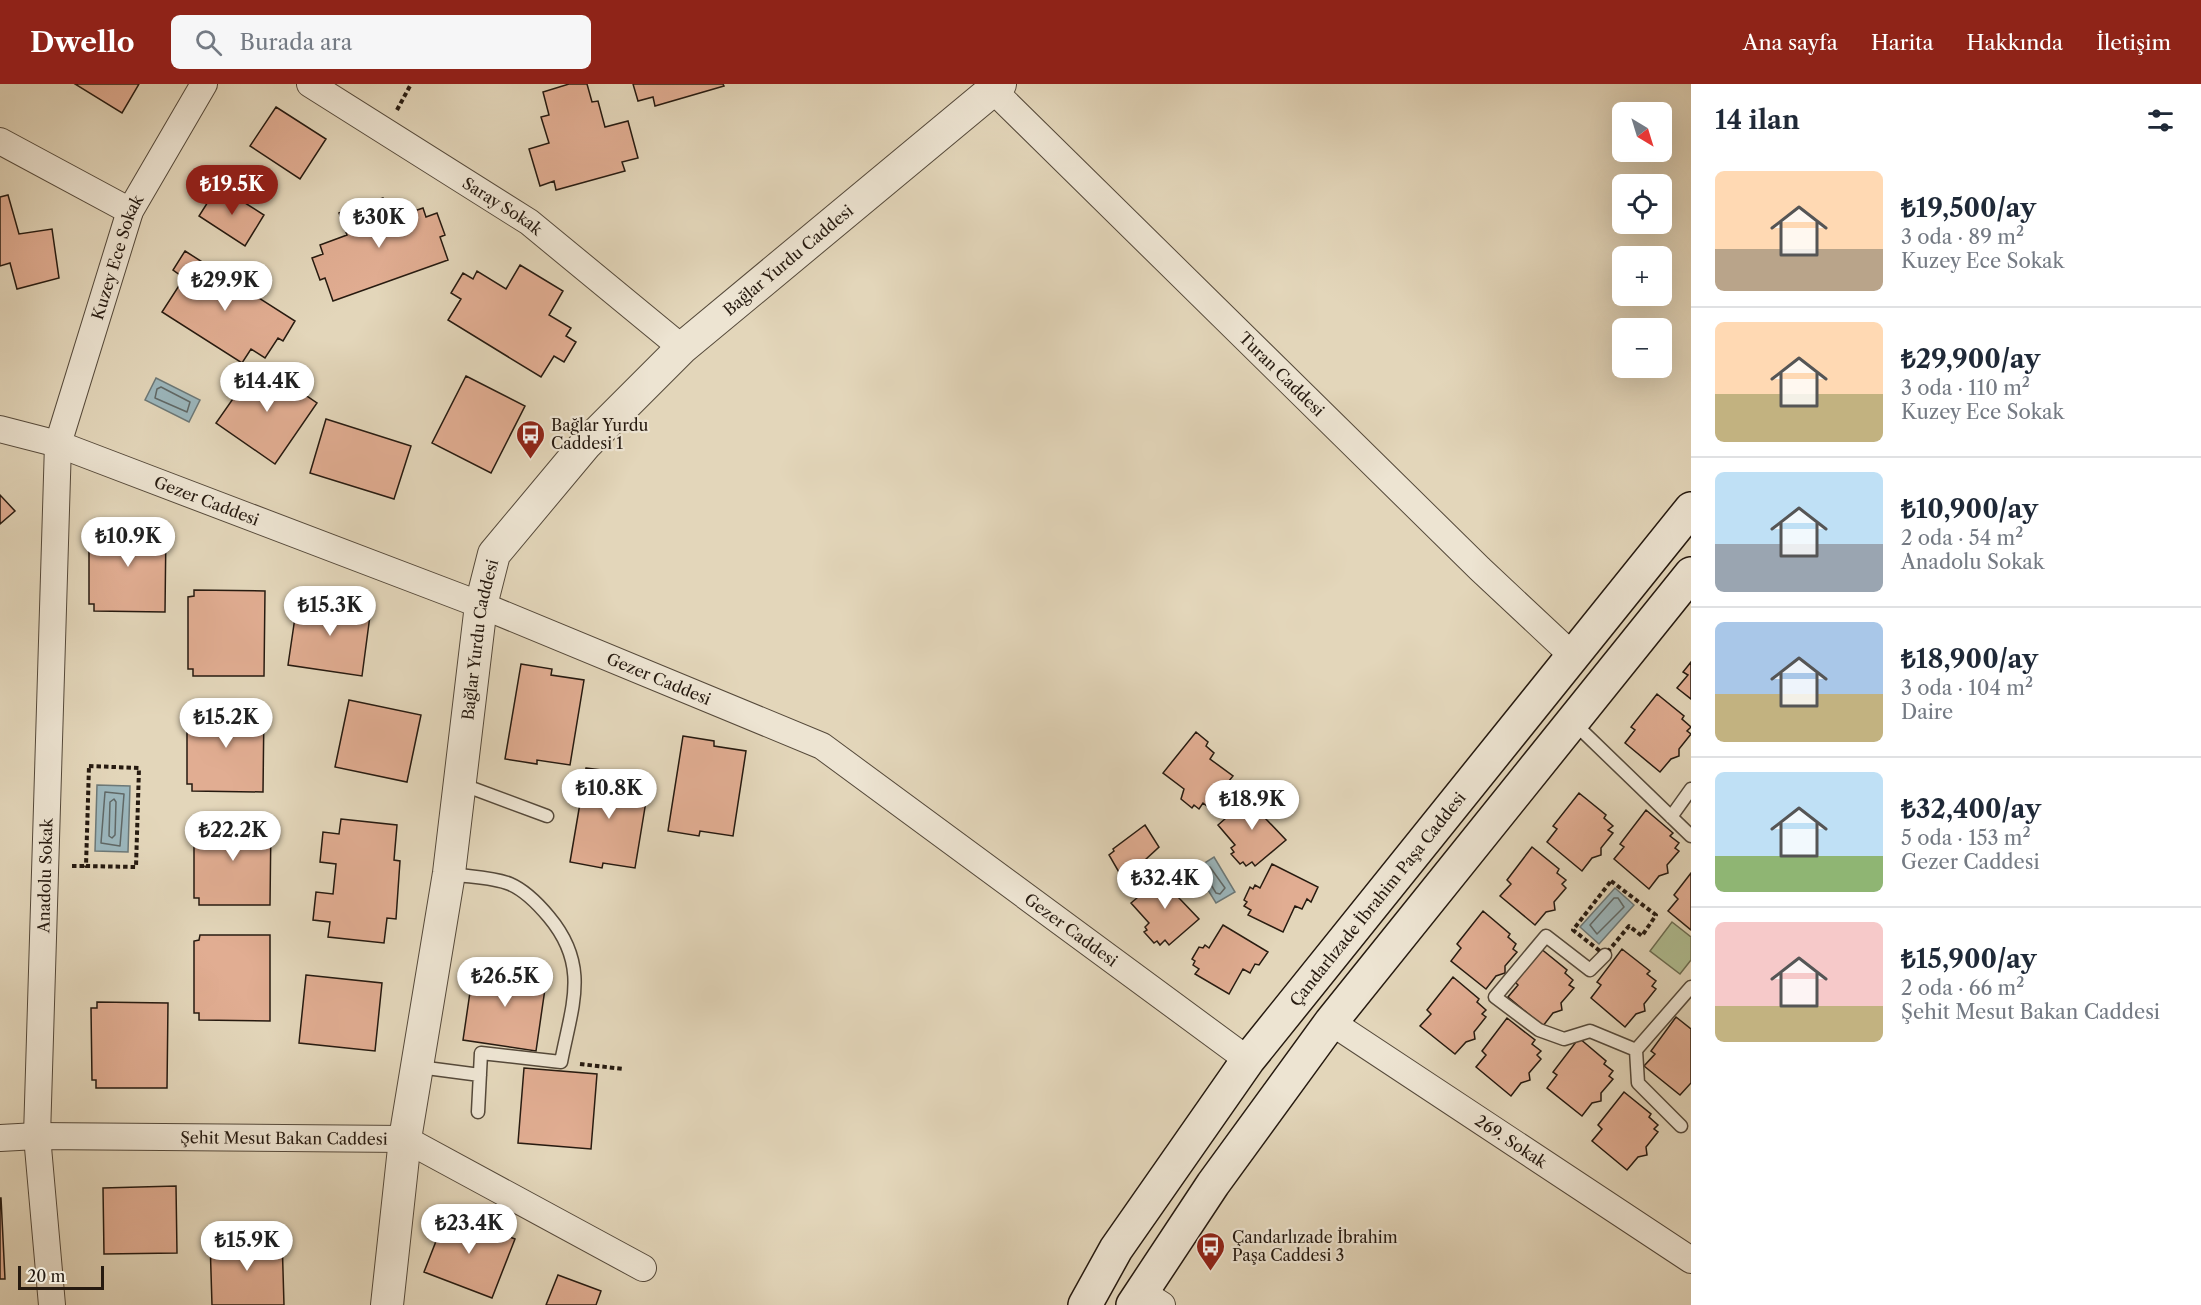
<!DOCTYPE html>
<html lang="tr">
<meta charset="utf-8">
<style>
:root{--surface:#fff;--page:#f6f6f7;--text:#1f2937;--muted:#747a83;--line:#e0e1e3;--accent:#8f2418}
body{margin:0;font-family:"Libre Caslon Text",serif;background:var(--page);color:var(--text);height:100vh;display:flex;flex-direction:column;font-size:22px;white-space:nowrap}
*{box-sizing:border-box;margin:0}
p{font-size:20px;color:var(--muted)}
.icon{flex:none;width:33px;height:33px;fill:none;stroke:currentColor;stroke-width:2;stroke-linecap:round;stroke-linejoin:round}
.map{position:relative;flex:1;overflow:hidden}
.side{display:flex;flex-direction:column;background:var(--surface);width:510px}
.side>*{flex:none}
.needle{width:39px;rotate:142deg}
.buttons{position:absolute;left:1612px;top:18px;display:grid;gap:12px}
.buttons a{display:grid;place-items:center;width:60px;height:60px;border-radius:9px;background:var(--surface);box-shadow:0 6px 24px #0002;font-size:30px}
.scale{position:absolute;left:18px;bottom:15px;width:86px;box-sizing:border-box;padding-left:6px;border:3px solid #261a10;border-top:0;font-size:16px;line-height:21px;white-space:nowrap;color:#261a10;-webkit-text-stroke:4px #ede4d2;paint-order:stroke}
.price{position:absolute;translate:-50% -51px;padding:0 14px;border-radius:21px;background:#fff;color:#222;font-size:20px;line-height:39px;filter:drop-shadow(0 2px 3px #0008)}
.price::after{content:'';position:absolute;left:50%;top:36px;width:18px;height:14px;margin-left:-9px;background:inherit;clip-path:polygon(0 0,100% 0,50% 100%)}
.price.selected{background:var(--accent);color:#fff}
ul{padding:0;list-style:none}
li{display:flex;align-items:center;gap:18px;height:150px;padding:0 24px}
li+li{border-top:2px solid var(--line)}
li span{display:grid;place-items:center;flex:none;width:168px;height:120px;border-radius:9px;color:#555}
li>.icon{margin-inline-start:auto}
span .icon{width:72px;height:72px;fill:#fffc;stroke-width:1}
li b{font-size:26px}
h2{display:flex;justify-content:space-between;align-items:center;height:72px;padding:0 24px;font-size:26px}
header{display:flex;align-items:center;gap:36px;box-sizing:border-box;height:84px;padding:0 30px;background:var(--accent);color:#fff}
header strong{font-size:28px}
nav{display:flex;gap:33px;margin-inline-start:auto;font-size:21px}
.search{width:420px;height:54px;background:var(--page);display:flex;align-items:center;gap:15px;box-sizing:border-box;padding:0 21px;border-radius:9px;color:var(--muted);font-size:22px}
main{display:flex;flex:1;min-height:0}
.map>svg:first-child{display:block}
</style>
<header>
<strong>Dwello</strong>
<div class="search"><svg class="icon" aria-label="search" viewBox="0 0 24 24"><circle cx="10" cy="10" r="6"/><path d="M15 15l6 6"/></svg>Burada ara</div>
<nav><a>Ana sayfa</a><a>Harita</a><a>Hakkında</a><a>İletişim</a></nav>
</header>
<main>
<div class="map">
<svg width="1691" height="1221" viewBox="0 0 1691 1221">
<rect width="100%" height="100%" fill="#e3d6ba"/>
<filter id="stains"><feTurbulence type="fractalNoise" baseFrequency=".00333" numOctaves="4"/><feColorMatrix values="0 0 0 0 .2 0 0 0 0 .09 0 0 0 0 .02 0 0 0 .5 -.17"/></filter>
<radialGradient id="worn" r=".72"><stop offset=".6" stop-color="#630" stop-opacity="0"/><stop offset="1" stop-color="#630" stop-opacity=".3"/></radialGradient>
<path fill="#b0be92" stroke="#6b6c51" stroke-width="1.5" d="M1672,838L1691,853V876L1680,890L1650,867Z"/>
<path fill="#9bb6bc" stroke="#6c7877" stroke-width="1.5" d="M156,294L200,316L189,338L145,316Z
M97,701L130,702L128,768L95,767Z
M1214,773L1235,808L1216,819L1195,785Z
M1615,804L1634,821L1599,860L1580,843Z"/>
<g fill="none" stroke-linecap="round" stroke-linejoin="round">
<path stroke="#606866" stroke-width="1.5" d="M161,303L190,318L187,328L155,314L157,305Z
M105,708L124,710L120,762L101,759Z
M114,715L116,718L115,751L112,754L109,752L110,718Z
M1210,783L1225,804L1220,810L1216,809L1204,789Z
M1614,814H1618L1624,823L1597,850L1590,841Z"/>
</g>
<path fill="#e1ad92" stroke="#261a10" stroke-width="1.5" d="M75,0H139L122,29Z
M569,0H587L592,18L598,17L605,43L628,37L638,74L622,78L625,87L556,106L554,97L540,102L529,65L549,59L541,33L549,31L543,8Z
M633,0H723L724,2L655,22L653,13L638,17Z
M276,23L326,55L300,95L250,62Z
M218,102L264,131L245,162L199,132Z
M8,111L19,150L52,145L59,194L17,205L10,179L0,182V113Z
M383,114L391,135L423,124L426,133L437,129L445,151L440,153L448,176L333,217L325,194L320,196L312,174L323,170L320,161L347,151L339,129Z
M185,167L295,237L283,257L278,254L265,274L251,265L242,279L162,228L184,194L173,186Z
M520,181L563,207L549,231L571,244L566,252L576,258L564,278L554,272L541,293L448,236L461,215L451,209L463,189L473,195L477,187L506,205Z
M258,279L317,319L275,380L216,339Z
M466,292L525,322L491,389L432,359Z
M326,335L411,362L394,415L310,389Z
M0,411L15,427L0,440Z
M95,441L166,442L165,528L94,527V520H89V448H95Z
M194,506L265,507L264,592H193V585H188V513L194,512Z
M298,513L371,524L362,592L288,581Z
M1691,578V615L1677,604L1688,591L1683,588Z
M521,580L552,585L551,591L584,596L570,681L537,676V680L505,675Z
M1657,610L1684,632L1682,635L1691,643L1687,647L1691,650L1679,665V672L1671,675L1660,688L1625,659L1635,646L1631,643Z
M349,616L421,631L407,698L335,683Z
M193,622H264L263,708L192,707V700H187V628H193Z
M1196,648L1208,658L1206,662L1214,669L1210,675L1233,692L1208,723L1203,719L1199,725L1194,721L1192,724L1181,715L1184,705L1163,689Z
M683,652L714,657V662L746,667L733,752L700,747L699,752L668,747Z
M586,684L617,688L616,694L649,699L635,784L603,779L602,784L570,778Z
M1257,707L1268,719L1264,722L1272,730L1266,735L1286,756L1255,782L1252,778L1246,782L1243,778L1240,780L1231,770L1234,768L1231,764L1235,761L1218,741Z
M1579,709L1606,731L1604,734L1613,742L1608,746L1613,749L1601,764V771L1592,774L1582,787L1547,758L1557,745L1553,742Z
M1646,726L1673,749L1670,752L1679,759L1675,764L1679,767L1667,781L1668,789L1659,792L1649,805L1614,775L1624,763L1620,760Z
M200,735L271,736L270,821H199V814H194V742L200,741Z
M341,735L397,741L394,776L400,777L396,835L387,834L384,859L328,853L330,838L313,836L316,808L333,810L336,780L320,778L323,748L339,750Z
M1145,741L1159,763L1132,788L1130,786L1120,790L1109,771L1114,767L1113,765Z
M1532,763L1559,785L1557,789L1566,796L1562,800L1566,804L1554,818L1555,826L1546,828L1535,841L1500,812L1511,800L1507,796Z
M1272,780L1318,803L1311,818L1307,815L1302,825L1295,822L1283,848L1248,831L1251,826L1244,822L1247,818L1244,816L1250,803L1253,805L1255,801L1260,804Z
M1171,785L1181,798L1178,800L1185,808L1179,814L1199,835L1169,861L1165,856L1160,861L1157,857L1154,859L1144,848L1147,846L1145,843L1149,839L1131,819Z
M1691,789V846L1668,827L1678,815L1674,811Z
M1483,827L1510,850L1508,853L1516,860L1513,865L1517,868L1505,882V889L1496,892L1486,905L1451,877L1461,864L1457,860Z
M1223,841L1268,868L1259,881L1255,880L1250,889L1243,885L1229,910L1195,890L1199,885L1193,881L1195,877L1192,875L1199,863L1203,864L1205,861L1209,864Z
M200,851H270V937L199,936V929H194V857L199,856Z
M1540,864L1567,886L1565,889L1573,896L1569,901L1574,904L1561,919L1562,926L1553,929L1543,942L1508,913L1518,901L1514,897Z
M1622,865L1650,887L1647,890L1656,897L1652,902L1656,905L1644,920L1645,927L1636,930L1625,943L1591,914L1601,901L1597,898Z
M474,881L547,891L536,967L463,956Z
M306,891L382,899L375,967L299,959Z
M1453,893L1479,915L1477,918L1486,926L1482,930L1486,933L1474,948L1475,955L1466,958L1455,970L1420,942L1431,930L1427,926Z
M97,918L168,919L167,1004H96V996H92L91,924H97Z
M1676,933L1691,945V999L1680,1011L1644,982L1655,970L1651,967Z
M1507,934L1535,956L1532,960L1541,967L1537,971L1541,975L1529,989L1530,996L1521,999L1511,1012L1476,983L1486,971L1482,967Z
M1579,954L1606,977L1604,980L1613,987L1609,992L1613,995L1601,1009V1017L1592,1019L1582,1032L1547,1004L1557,991L1553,988Z
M524,984L597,990L591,1065L518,1059Z
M1624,1008L1651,1030L1649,1033L1658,1041L1654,1045L1658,1048L1646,1063L1647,1071L1638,1073L1627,1086L1592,1057L1602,1045L1598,1041Z
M176,1102L177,1169L104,1170L103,1104Z
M1,1114L5,1195H0V1114Z
M447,1129L515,1155L492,1214L424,1188Z
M282,1153L284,1221H212L210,1156Z
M558,1191L601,1207L596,1221H546Z"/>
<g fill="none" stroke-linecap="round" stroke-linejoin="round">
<defs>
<path id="service" d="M1574,639L1691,752
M461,700L547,732
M1671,733L1691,705
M451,790C469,793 493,793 510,800C524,806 539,821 549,833C590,882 572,921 561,978L481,969L478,1028
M1605,871L1590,886L1546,852L1495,913L1539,946L1564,955L1590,947L1636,966L1691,903
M1636,966L1638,999L1681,1042
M419,983L480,991"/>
<g id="minor">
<path id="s1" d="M310,0L529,138L682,264"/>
<path id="s2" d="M993,6L1480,485L1574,573"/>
<path d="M0,57L130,127"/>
<path id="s3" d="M0,345L58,360L481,521L822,662L1248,976"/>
<path id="s4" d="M1331,938L1691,1176"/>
<path id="s5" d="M0,1054L37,1052L405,1055L643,1184"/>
<path d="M1140,1207L1162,1221"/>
<path id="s6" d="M52,1221L37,1052L58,360L130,127L204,0"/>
</g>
<g id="tertiary">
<path id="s7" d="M387,1221L405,1055L449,789L481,521L494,470L585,361L682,264L1000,0"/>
</g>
<g id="secondary">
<path id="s8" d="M1085,1221L1116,1165L1248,976L1691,425"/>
<path d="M1133,1221L1213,1100L1331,938L1691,490"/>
</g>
</defs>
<use href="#service" stroke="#55493a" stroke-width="15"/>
<use href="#minor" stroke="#55493a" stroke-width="28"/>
<use href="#tertiary" stroke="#55493a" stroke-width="34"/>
<use href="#secondary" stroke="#261a10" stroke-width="36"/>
<path stroke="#261a10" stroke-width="4" stroke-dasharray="4.5 3" stroke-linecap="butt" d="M397,26L411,0
M89,682L139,684L136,783L86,782Z
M72,782H86
M1611,797L1656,831L1642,852L1629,842L1605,871L1573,846Z
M580,980L623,985"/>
<use href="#service" stroke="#ede4d2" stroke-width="12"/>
<use href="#minor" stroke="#ede4d2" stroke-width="26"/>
<use href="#tertiary" stroke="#ede4d2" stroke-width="32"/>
<use href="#secondary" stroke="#ede4d2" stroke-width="33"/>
</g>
<defs>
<symbol id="bus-pin" viewBox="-11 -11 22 30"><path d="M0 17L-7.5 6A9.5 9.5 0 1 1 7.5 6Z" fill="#8f2418" stroke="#ede4d2"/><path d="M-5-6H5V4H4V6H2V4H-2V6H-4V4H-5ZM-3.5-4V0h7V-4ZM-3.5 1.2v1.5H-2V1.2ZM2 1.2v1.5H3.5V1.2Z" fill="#fff"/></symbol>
</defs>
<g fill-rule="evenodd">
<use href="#bus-pin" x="514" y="334" width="33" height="45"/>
<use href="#bus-pin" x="1194" y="1146" width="33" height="45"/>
</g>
<g text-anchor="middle" stroke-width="4.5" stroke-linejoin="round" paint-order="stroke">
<g font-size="16" fill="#261a10" stroke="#ede4d2">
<text dy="6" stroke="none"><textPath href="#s1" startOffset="228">Saray Sokak</textPath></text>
<text dy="6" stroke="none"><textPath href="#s6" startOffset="1058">Kuzey Ece Sokak</textPath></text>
<text dy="6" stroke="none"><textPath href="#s7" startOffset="1176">Bağlar Yurdu Caddesi</textPath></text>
<text dy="6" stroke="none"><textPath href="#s2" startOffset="405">Turan Caddesi</textPath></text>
<text dy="6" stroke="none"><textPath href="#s3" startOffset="219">Gezer Caddesi</textPath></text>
<text dy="6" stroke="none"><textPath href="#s7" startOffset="672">Bağlar Yurdu Caddesi</textPath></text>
<text dy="6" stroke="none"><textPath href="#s3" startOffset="705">Gezer Caddesi</textPath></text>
<text dy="6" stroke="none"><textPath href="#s6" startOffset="430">Anadolu Sokak</textPath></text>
<text dy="6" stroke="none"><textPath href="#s8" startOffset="501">Çandarlızade İbrahim Paşa Caddesi</textPath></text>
<text dy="6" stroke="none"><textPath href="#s3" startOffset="1191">Gezer Caddesi</textPath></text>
<text dy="6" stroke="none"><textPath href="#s5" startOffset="284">Şehit Mesut Bakan Caddesi</textPath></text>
<text dy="6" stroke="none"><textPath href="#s4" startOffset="216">269. Sokak</textPath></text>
</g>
<g font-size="16" fill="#261a10" stroke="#ede4d2" text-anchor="start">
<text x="551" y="347">Bağlar Yurdu<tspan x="551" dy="18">Caddesi 1</tspan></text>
<text x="1232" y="1159">Çandarlızade İbrahim<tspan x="1232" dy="18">Paşa Caddesi 3</tspan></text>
</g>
</g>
<rect width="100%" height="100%" filter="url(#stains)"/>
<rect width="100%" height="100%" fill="url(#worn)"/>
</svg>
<div class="buttons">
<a><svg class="needle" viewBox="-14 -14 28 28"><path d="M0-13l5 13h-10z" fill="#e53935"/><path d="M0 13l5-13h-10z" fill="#747a83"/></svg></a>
<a><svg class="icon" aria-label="locate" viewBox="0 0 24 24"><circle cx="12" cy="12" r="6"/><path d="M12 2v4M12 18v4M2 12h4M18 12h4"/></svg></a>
<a>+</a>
<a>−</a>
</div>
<div class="scale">20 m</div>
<b class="price selected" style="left:232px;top:132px">₺19.5K</b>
<b class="price" style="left:379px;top:165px">₺30K</b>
<b class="price" style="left:225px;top:228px">₺29.9K</b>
<b class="price" style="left:267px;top:329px">₺14.4K</b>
<b class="price" style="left:128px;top:484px">₺10.9K</b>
<b class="price" style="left:330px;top:553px">₺15.3K</b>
<b class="price" style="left:226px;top:665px">₺15.2K</b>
<b class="price" style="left:609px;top:736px">₺10.8K</b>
<b class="price" style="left:1252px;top:747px">₺18.9K</b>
<b class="price" style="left:233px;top:778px">₺22.2K</b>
<b class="price" style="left:1165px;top:826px">₺32.4K</b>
<b class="price" style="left:505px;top:924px">₺26.5K</b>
<b class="price" style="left:469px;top:1171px">₺23.4K</b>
<b class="price" style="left:247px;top:1188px">₺15.9K</b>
</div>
<section class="side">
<h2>14 ilan<svg class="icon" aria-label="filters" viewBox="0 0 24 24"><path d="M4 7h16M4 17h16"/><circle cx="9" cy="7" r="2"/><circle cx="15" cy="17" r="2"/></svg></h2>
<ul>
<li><span style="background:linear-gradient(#ffd9b3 65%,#b9a48a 0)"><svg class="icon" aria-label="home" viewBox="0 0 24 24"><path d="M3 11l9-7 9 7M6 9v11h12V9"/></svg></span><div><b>₺19,500/ay</b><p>3 oda · 89 m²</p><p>Kuzey Ece Sokak</p></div></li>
<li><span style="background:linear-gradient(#ffd9b3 60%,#c2b280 0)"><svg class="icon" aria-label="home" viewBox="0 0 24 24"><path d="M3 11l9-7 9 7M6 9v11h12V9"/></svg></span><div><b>₺29,900/ay</b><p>3 oda · 110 m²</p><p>Kuzey Ece Sokak</p></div></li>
<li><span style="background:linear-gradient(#bfe0f5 60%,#9aa5b1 0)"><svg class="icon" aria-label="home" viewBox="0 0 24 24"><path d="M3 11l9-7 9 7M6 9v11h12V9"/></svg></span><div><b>₺10,900/ay</b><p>2 oda · 54 m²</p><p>Anadolu Sokak</p></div></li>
<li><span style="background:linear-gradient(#a9c7e8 60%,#c2b280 0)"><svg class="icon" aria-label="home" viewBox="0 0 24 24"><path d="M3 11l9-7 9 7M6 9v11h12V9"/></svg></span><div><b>₺18,900/ay</b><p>3 oda · 104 m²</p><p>Daire</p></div></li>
<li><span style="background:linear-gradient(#bfe0f5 70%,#8fb573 0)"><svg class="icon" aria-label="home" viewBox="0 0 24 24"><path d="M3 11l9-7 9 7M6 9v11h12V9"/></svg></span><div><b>₺32,400/ay</b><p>5 oda · 153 m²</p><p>Gezer Caddesi</p></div></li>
<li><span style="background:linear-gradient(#f6c9c9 70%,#c2b280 0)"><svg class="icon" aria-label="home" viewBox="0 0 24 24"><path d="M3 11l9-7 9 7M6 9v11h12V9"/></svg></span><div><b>₺15,900/ay</b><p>2 oda · 66 m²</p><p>Şehit Mesut Bakan Caddesi</p></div></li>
</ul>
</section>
</main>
